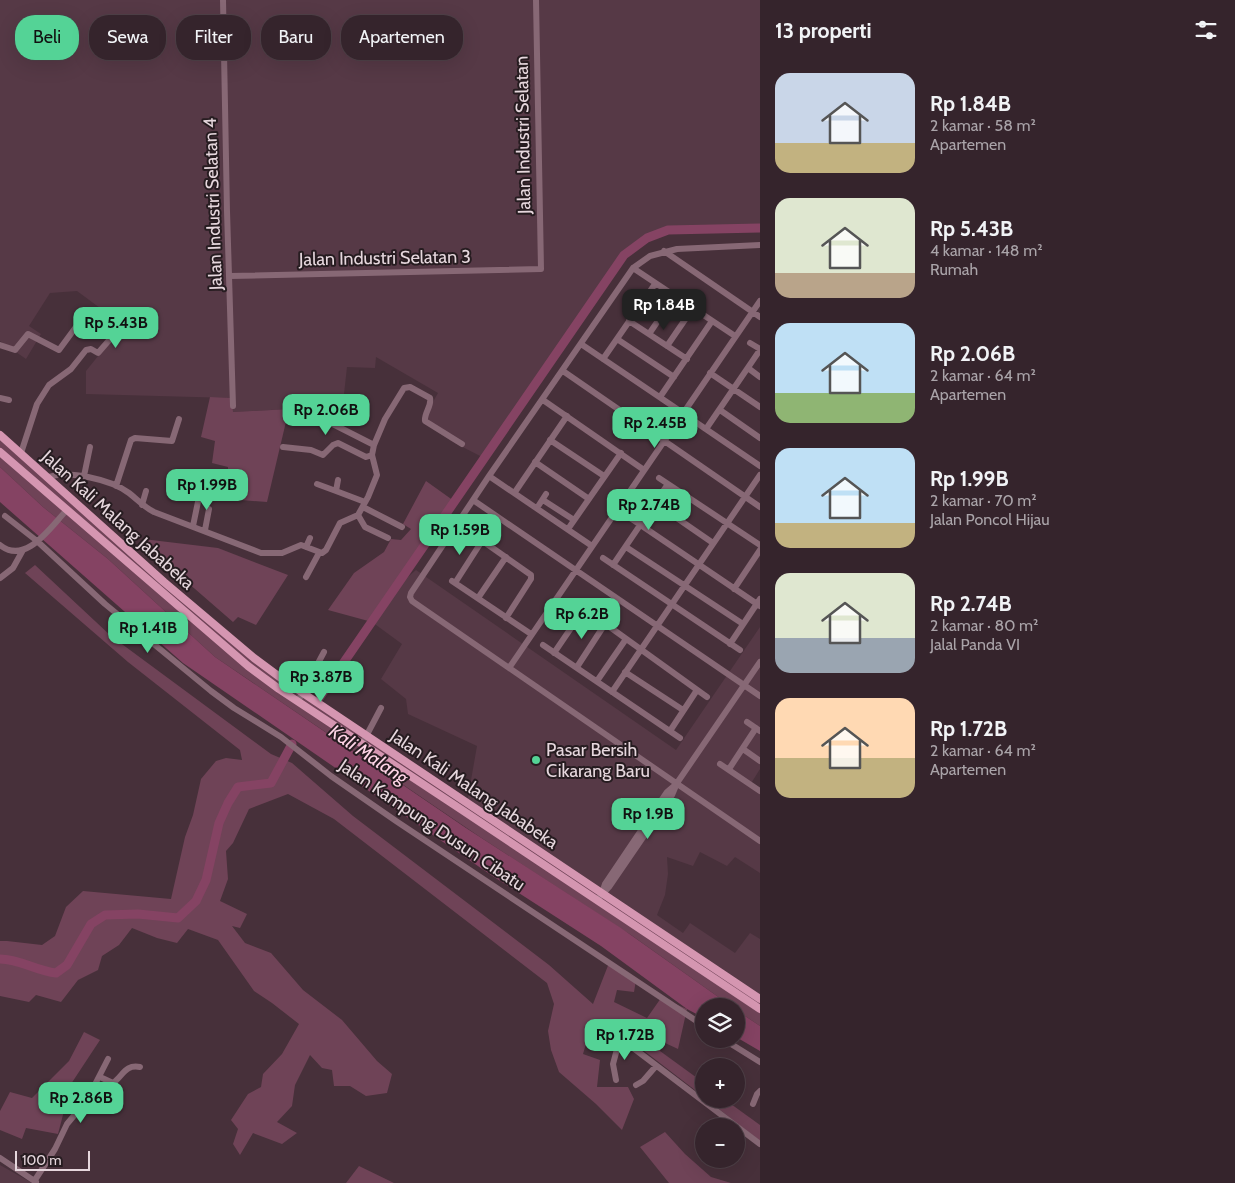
<!DOCTYPE html>
<html lang="id">
<meta charset="utf-8">
<style>
:root{--surface:#35242c;--page:#3d2c34;--text:#f1f3f6;--muted:#aaa4a9;--line:#4f4148;--accent:#54d396}
body{margin:0;font-family:Cabin,sans-serif;background:var(--page);color:var(--text);height:100vh;display:flex;flex-direction:column;font-size:19px;white-space:nowrap}
*{box-sizing:border-box;margin:0}
p{font-size:16px;color:var(--muted)}
.icon{flex:none;width:28px;height:28px;fill:none;stroke:currentColor;stroke-width:2;stroke-linecap:round;stroke-linejoin:round}
.map{position:relative;flex:1;overflow:hidden}
.panel{display:flex;flex-direction:column;background:var(--surface);width:475px}
.panel>*{flex:none}
.hud{position:absolute;left:15px;top:15px;width:475px;height:45px;display:flex;gap:10px}
.tools{position:absolute;left:695px;top:998px;display:grid;gap:10px}
.tools a{display:grid;place-items:center;width:50px;height:50px;border-radius:50%;background:var(--surface);box-shadow:0 5px 20px #0002,0 0 0 1px var(--line);font-size:25px}
.scale{position:absolute;left:15px;bottom:12px;width:75px;box-sizing:border-box;padding-left:5px;border:2px solid #e6d7dd;border-top:0;font-size:14px;line-height:18px;white-space:nowrap;color:#e6d7dd;-webkit-text-stroke:4px #261c20;paint-order:stroke}
.price{position:absolute;translate:-50% -42px;padding:0 11px;border-radius:10px;background:var(--accent);color:#111;font-size:16px;line-height:32px;filter:drop-shadow(0 1px 2px #0008)}
.price::after{content:'';position:absolute;left:50%;top:30px;width:15px;height:11px;margin-left:-8px;background:inherit;clip-path:polygon(0 0,100% 0,50% 100%)}
.price.on{background:#222;color:#fff}
ul{padding:0;list-style:none}
li{display:flex;align-items:center;gap:15px;height:125px;padding:0 15px}
li span{display:grid;place-items:center;flex:none;width:140px;height:100px;border-radius:15px;color:#555}
li>.icon{margin-inline-start:auto}
span .icon{width:60px;height:60px;fill:#fffc;stroke-width:1}
li b{font-size:21px}
h2{display:flex;justify-content:space-between;align-items:center;height:60px;padding:0 15px;font-size:21px}
.pill{padding:0 18px;border-radius:20px;background:var(--surface);box-shadow:0 5px 20px #0002,0 0 0 1px var(--line);font-size:18px;line-height:45px}
.pill.on{background:var(--accent);color:#111}
main{display:flex;flex:1;min-height:0}
.map>svg:first-child{display:block}
</style>
<main>
<div class="map">
<svg width="760" height="1183" viewBox="0 0 760 1183">
<rect width="100%" height="100%" fill="#47303a"/>
<path fill="#563946" d="M0,0H760V229L668,230L647,238L630,250L621,258L484,458L451,441L422,421L438,393L376,357L375,368L347,367L343,403L292,395L289,409L233,412L231,398L86,394V371L123,325L77,291L50,293L29,326L41,334L26,359L0,341Z
M416,570L676,750L760,627V769L750,785L760,793V873L735,857L727,866L700,852L693,866L667,857L668,874L665,895L657,915L683,933L690,923L735,953L750,933L760,939V999L467,803L477,746L408,714L406,699L381,679L402,644L372,622L396,587Z
M0,1165L32,1183H0Z"/>
<path fill="#6f4357" d="M210,397L232,398L233,412L289,409L267,502L228,499V467L212,463L215,441L201,437Z
M0,435L254,658L760,999V1026L736,1010V1006H731L631,935L480,837L215,657L108,559L43,507L0,467Z
M426,481L454,501L372,622L328,610L354,573L384,552L391,539L401,540L411,529L403,524Z
M143,539L218,548L288,575L256,625L238,617L233,622L172,569Z
M35,565L111,636L271,754L292,763L353,816L549,965L593,1004L609,963L636,980L634,992L617,990L614,1002L647,1018L661,998L687,1009L678,1049L663,1042L660,1051L704,1083V1097L639,1047L593,1020L583,1054L600,1060L597,1087H628L634,1099L622,1130L596,1104L559,1072L551,1050L548,1031L554,1004L547,983L334,819L288,794L249,809L233,843L226,851L228,879L220,901L247,914L240,928L232,926L245,943L271,953L303,990L342,1020L377,1061L392,1074L387,1093L366,1096L350,1086H334L332,1070L322,1068L310,1055L295,1085L292,1106L277,1122L297,1133L282,1144L253,1133L240,1155L233,1144L238,1129L231,1120L248,1094L261,1087L263,1074L282,1054L299,1024L272,1003L254,991L218,940L188,929L177,943L157,938L132,928L119,945L102,956L98,970L78,980L61,1002L36,995L29,1002L0,996V941H7L42,945L55,936L66,907L83,891L171,899L185,837L193,815L201,779L216,761L226,758L242,760L240,750L128,662L25,573Z
M84,1032L100,1040L71,1084L58,1134L26,1128L22,1139L0,1130V1111L10,1092L32,1098L69,1061Z
M706,1099H724L760,1125V1141Z
M665,1132L685,1154L711,1177L731,1183H669L640,1147Z
M359,1166L394,1183H346Z"/>
<path fill="#854363" d="M0,467L43,507L108,559L215,657L466,828L621,928L731,1006H704V1018L687,1009L601,946L491,875L183,663L0,502Z
M736,1010L760,1026V1051L736,1037Z"/>
<g fill="none" stroke-linecap="round" stroke-linejoin="round">
<path stroke="#854363" stroke-width="9" d="M320,697L624,255L647,238L668,230L760,228
M0,959C20,959 36,971 56,973L67,965L91,924L105,915L138,914L178,918L196,901L206,880L219,823L228,803L238,787L271,783L292,744"/>
<path stroke="#876875" stroke-width="6" d="M223,0L227,211L233,406
M760,245L677,249L650,256L633,268L489,476L411,593L410,597L412,601L760,841
M664,251L760,317
M633,268L735,336
M230,276L541,269L536,0
M629,321L687,359
M649,334L675,296
M617,339L674,377
M750,343L760,349
M581,344L683,413
M0,345L15,350L28,334L59,350L84,316
M667,346L693,308
M603,359L655,284
M748,368L760,377
M563,371L760,507
M710,373L760,407
M660,397L712,321
M0,398L9,400
M543,400L644,470
M720,410L760,438
M313,414L374,445
M694,421L760,466
M706,429L760,350
M550,440L604,476
M283,447L311,450L323,455L333,445L338,443L366,457L372,455
M21,453L37,404L49,385L71,369L86,350L91,349L98,353L118,330L138,323
M535,462L589,499
M84,476L90,447
M489,476L592,546
M47,478C67,469 112,480 129,493C138,500 144,507 154,512L261,553H282L301,545L322,553L326,550L340,523L358,515L368,497L377,475L372,455L374,445L385,419L404,388L410,387L430,398C432,406 424,413 425,421L462,444
M659,478L760,545
M338,480L336,491L365,502
M317,484L336,491
M116,486L131,440L135,438L172,441L179,419
M515,492L567,416
M473,500L760,696
M543,500L574,520
M655,503L713,543
M142,505L146,491
M363,507L402,527
M537,508L546,494
M617,509L760,606
M358,515L365,527L388,538
M5,516L37,541L105,604L211,691L234,708L281,737L331,776L396,821L704,1026
M457,523L531,575V579L506,618
M193,526L200,492
M568,529L621,453
M205,530L209,509
M0,545C26,566 51,526 67,510
M306,547L310,538
M626,547L743,624
M603,558L740,650
M613,565L668,484
M306,577L319,553
M0,578L13,568L23,550
M452,581L531,634
M455,583L482,541
M734,589L760,550
M478,598L506,557
M575,602L707,697
M730,644L760,599
M543,645L680,738
M554,653L584,609
M577,667L605,624
M509,668L760,301
M625,672L683,710
M597,681L626,639
M612,692L760,475
M298,701L324,652
M747,722L760,731
M670,731L697,690
M362,744L381,708
M743,749L760,761
M720,764L760,791
M729,769L756,728
M602,893L605,884L667,792L674,786
M597,900L609,887L672,795L677,783L760,662
M723,1039L760,1062
M100,1077L113,1083C123,1076 125,1064 140,1067
M616,1080L613,1064L620,1038L760,1144
M636,1085L643,1081L656,1066
M753,1104L757,1094L760,1091
M0,1158L36,1182
M35,1180L55,1149L67,1124L87,1100L108,1059"/>
<path stroke="#d596b1" stroke-width="8" d="M0,435L164,582L254,658L285,681L760,999
M0,452L248,666L279,689L462,810L760,1009"/>
</g>
<circle fill="#54d396" stroke="#261c20" stroke-width="2" cx="536" cy="760" r="5"/>
<g text-anchor="middle" stroke-width="4" stroke-linejoin="round" paint-order="stroke">
<g font-size="18" fill="#e6d7dd" stroke="#261c20">
<text transform="translate(523 135) rotate(-91)" y="6">Jalan Industri Selatan</text>
<text transform="translate(213 204) rotate(-92)" y="6">Jalan Industri Selatan 4</text>
<text transform="translate(385 258) rotate(-1)" y="6">Jalan Industri Selatan 3</text>
<text transform="translate(118 520) rotate(42)" y="6">Jalan Kali Malang Jababeka</text>
<text transform="translate(474 789) rotate(34)" y="6">Jalan Kali Malang Jababeka</text>
<text transform="translate(432 825) rotate(34)" y="6">Jalan Kampung Dusun Cibatu</text>
</g>
<g font-size="18" fill="#e6d7dd" stroke="#261c20" text-anchor="start">
<text x="546" y="756">Pasar Bersih<tspan x="546" dy="21">Cikarang Baru</tspan></text>
</g>
<g font-size="19" font-style="italic" fill="#ffd5e7" stroke="#261c20">
<text transform="translate(369 754) rotate(34)" y="7">Kali Malang</text>
</g>
</g>
</svg>
<div class="tools">
<a><svg class="icon" aria-label="layers" viewBox="0 0 24 24"><path d="M12 4l9 5-9 5-9-5zM3 14l9 5 9-5"/></svg></a>
<a>+</a>
<a>−</a>
</div>
<div class="scale">100 m</div>
<b class="price on" style="left:664px;top:331px">Rp 1.84B</b>
<b class="price" style="left:116px;top:349px">Rp 5.43B</b>
<b class="price" style="left:326px;top:436px">Rp 2.06B</b>
<b class="price" style="left:655px;top:449px">Rp 2.45B</b>
<b class="price" style="left:207px;top:511px">Rp 1.99B</b>
<b class="price" style="left:649px;top:531px">Rp 2.74B</b>
<b class="price" style="left:460px;top:556px">Rp 1.59B</b>
<b class="price" style="left:582px;top:640px">Rp 6.2B</b>
<b class="price" style="left:148px;top:654px">Rp 1.41B</b>
<b class="price" style="left:321px;top:703px">Rp 3.87B</b>
<b class="price" style="left:648px;top:840px">Rp 1.9B</b>
<b class="price" style="left:625px;top:1061px">Rp 1.72B</b>
<b class="price" style="left:81px;top:1124px">Rp 2.86B</b>
<div class="hud">
<a class="pill on">Beli</a>
<a class="pill">Sewa</a>
<a class="pill">Filter</a>
<a class="pill">Baru</a>
<a class="pill">Apartemen</a>
</div>
</div>
<section class="panel">
<h2>13 properti<svg class="icon" aria-label="filters" viewBox="0 0 24 24"><path d="M4 7h16M4 17h16"/><circle cx="9" cy="7" r="2"/><circle cx="15" cy="17" r="2"/></svg></h2>
<ul>
<li><span style="background:linear-gradient(#c9d6e8 70%,#c2b280 0)"><svg class="icon" aria-label="home" viewBox="0 0 24 24"><path d="M3 11l9-7 9 7M6 9v11h12V9"/></svg></span><div><b>Rp 1.84B</b><p>2 kamar · 58 m²</p><p>Apartemen</p></div></li>
<li><span style="background:linear-gradient(#dfe7d0 75%,#b9a48a 0)"><svg class="icon" aria-label="home" viewBox="0 0 24 24"><path d="M3 11l9-7 9 7M6 9v11h12V9"/></svg></span><div><b>Rp 5.43B</b><p>4 kamar · 148 m²</p><p>Rumah</p></div></li>
<li><span style="background:linear-gradient(#bfe0f5 70%,#8fb573 0)"><svg class="icon" aria-label="home" viewBox="0 0 24 24"><path d="M3 11l9-7 9 7M6 9v11h12V9"/></svg></span><div><b>Rp 2.06B</b><p>2 kamar · 64 m²</p><p>Apartemen</p></div></li>
<li><span style="background:linear-gradient(#bfe0f5 75%,#c2b280 0)"><svg class="icon" aria-label="home" viewBox="0 0 24 24"><path d="M3 11l9-7 9 7M6 9v11h12V9"/></svg></span><div><b>Rp 1.99B</b><p>2 kamar · 70 m²</p><p>Jalan Poncol Hijau</p></div></li>
<li><span style="background:linear-gradient(#dfe7d0 65%,#9aa5b1 0)"><svg class="icon" aria-label="home" viewBox="0 0 24 24"><path d="M3 11l9-7 9 7M6 9v11h12V9"/></svg></span><div><b>Rp 2.74B</b><p>2 kamar · 80 m²</p><p>Jalal Panda VI</p></div></li>
<li><span style="background:linear-gradient(#ffd9b3 60%,#c2b280 0)"><svg class="icon" aria-label="home" viewBox="0 0 24 24"><path d="M3 11l9-7 9 7M6 9v11h12V9"/></svg></span><div><b>Rp 1.72B</b><p>2 kamar · 64 m²</p><p>Apartemen</p></div></li>
</ul>
</section>
</main>
